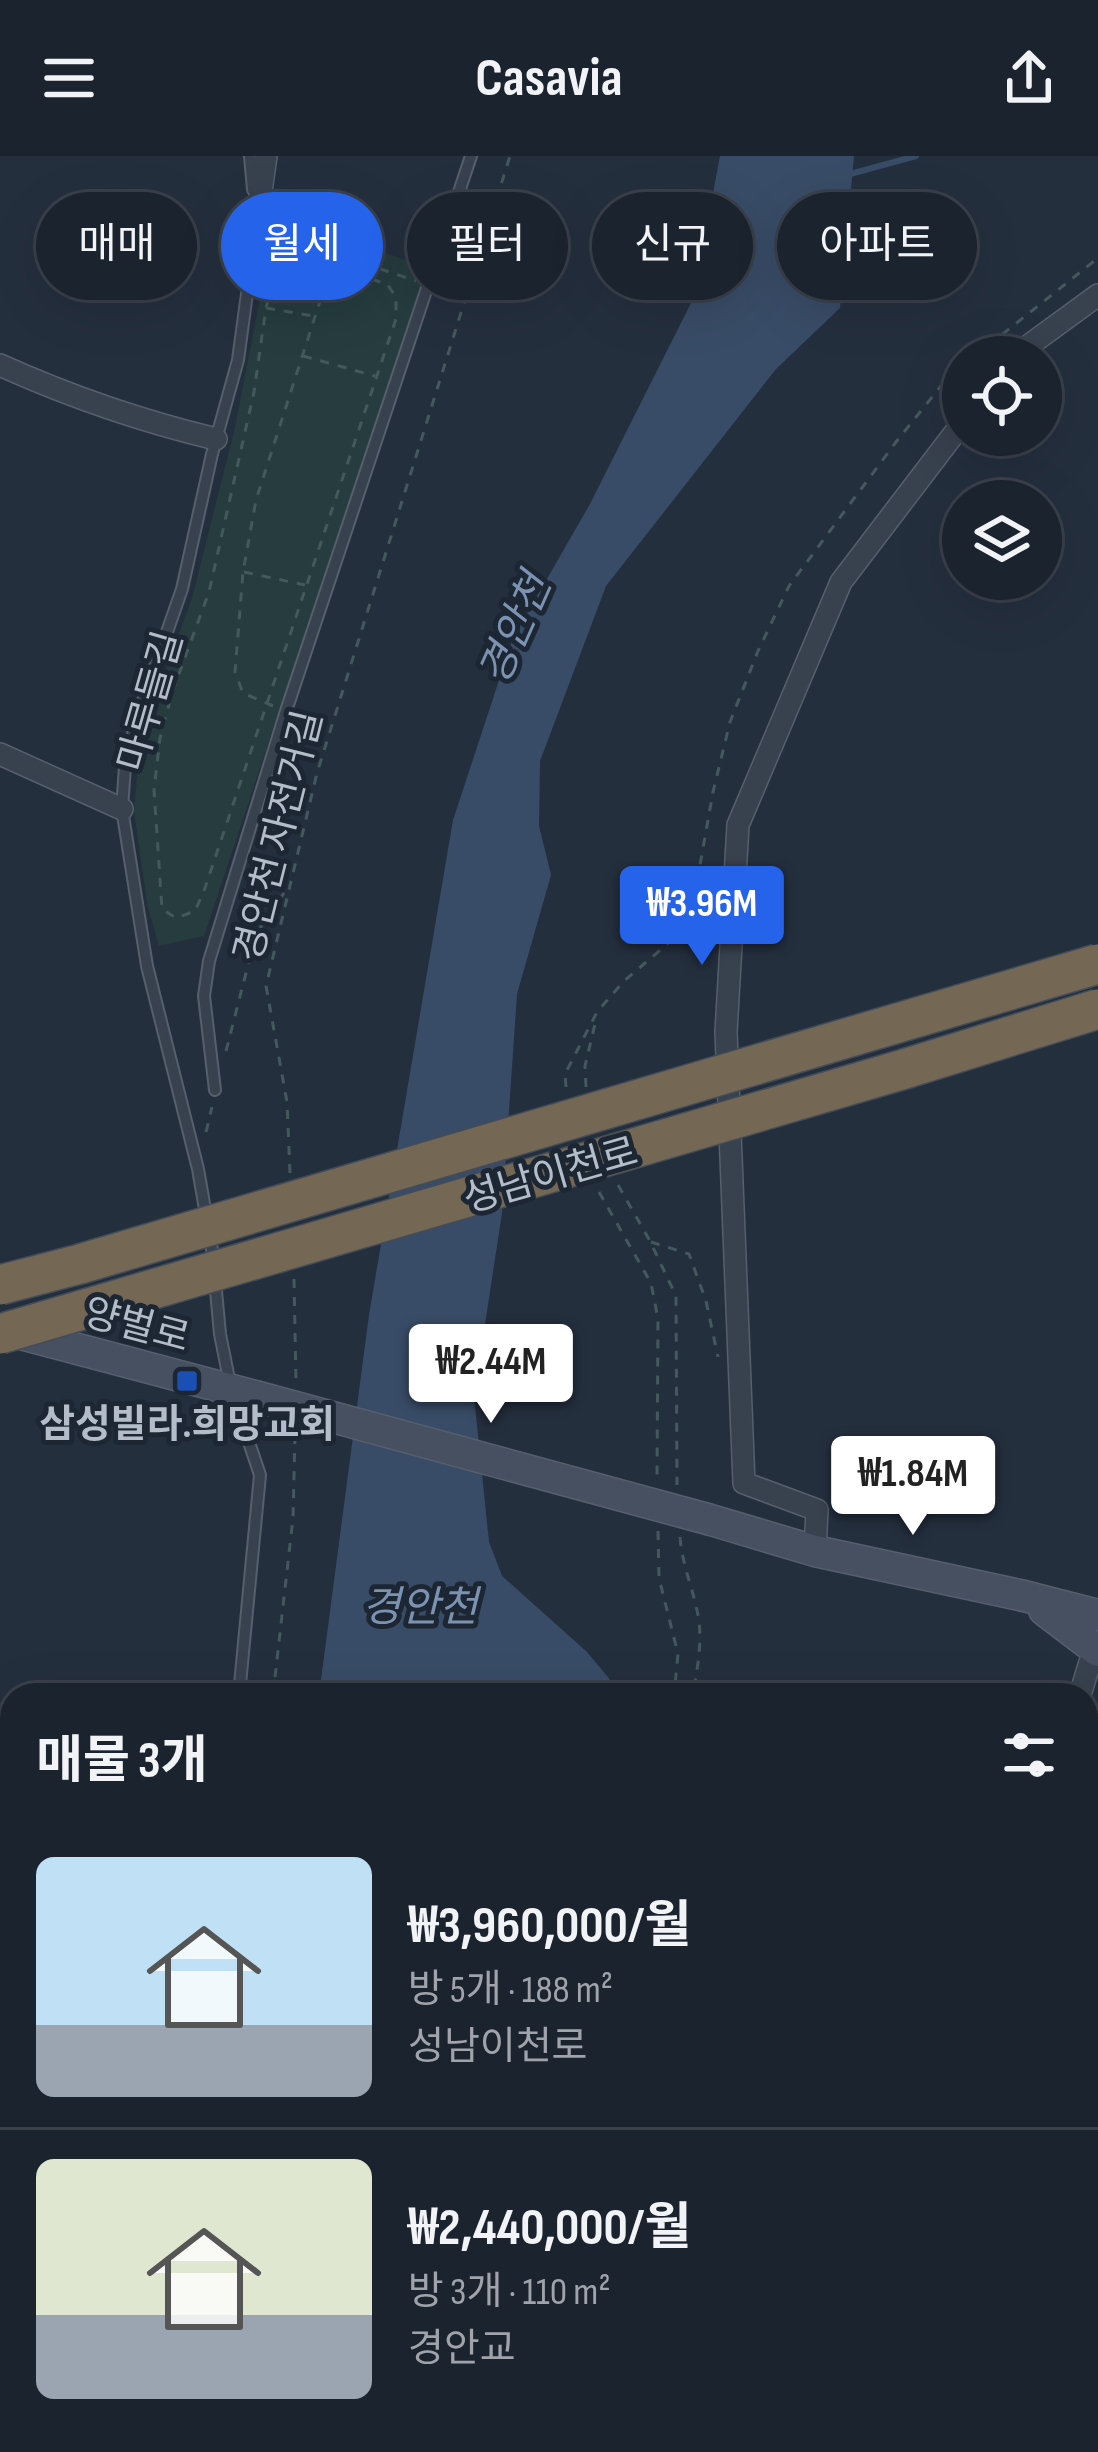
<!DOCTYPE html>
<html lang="ko">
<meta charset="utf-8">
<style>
:root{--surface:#1b232e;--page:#282f3a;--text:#f1f3f6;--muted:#a0a4aa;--line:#39404a;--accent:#2563eb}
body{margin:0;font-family:"Sofia Sans Condensed","Noto Sans KR",sans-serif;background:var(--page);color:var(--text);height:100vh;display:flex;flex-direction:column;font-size:45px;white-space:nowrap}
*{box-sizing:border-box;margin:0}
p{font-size:39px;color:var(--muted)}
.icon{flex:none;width:66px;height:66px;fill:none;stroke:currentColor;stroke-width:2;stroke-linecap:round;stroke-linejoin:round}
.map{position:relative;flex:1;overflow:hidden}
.panel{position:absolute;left:0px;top:1527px;width:1098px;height:771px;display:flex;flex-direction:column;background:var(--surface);border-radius:36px 36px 0 0;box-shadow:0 12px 48px #0002,0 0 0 3px var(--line)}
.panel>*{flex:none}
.banner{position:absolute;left:36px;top:36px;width:1026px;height:108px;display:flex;gap:24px}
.controls{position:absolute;left:942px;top:180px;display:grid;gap:24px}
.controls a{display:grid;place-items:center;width:120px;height:120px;border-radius:50%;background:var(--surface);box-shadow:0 12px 48px #0002,0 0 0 3px var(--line);font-size:60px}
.price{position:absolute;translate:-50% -102px;padding:0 27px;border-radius:12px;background:#fff;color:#222;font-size:39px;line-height:78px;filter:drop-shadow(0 3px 6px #0008)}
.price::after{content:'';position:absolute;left:50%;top:72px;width:36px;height:27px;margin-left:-18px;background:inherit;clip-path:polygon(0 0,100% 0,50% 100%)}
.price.selected{background:var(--accent);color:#fff}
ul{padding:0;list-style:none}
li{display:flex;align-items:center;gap:36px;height:300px;padding:0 36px}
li+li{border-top:3px solid var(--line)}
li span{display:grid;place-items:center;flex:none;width:336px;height:240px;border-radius:18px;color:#555}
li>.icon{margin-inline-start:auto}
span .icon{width:144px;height:144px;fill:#fffc;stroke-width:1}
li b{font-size:51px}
h2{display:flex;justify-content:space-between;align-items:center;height:144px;padding:0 36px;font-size:51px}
.pill{padding:0 42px;border-radius:54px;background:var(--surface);box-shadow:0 12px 48px #0002,0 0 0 3px var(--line);font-size:42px;line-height:108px}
.pill.selected{background:var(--accent);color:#fff}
header{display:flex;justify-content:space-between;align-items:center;height:156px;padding:0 36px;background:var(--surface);font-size:54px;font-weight:700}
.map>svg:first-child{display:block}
</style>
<header><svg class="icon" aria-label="menu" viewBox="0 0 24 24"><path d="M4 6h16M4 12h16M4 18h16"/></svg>Casavia<svg class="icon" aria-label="share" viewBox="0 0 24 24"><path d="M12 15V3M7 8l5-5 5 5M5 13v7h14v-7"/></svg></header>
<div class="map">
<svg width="1098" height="2296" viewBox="0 0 1098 2296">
<rect width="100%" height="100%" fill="#242f3e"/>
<path fill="#263c3f" d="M277,56L427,112L204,780L159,790L147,747L134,655L140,586L192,442L234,276Z"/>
<path fill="#394c67" d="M720,0H854L840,152L776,213L606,430L540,605L539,670L551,719L517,838L502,1057L474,1240L489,1386L502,1420L587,1496L612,1526L613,1539H319L369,1159L453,664L513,482L590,348L693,143Z
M216,2286H518L514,2296H214Z"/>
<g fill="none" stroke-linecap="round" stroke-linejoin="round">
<path stroke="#394c67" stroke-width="6" d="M850,18L916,0"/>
<defs>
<path id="lane" d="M250,0L253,34
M215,934L204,840L209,805L286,555L471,0
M214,1105L198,1013L147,810L122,653L125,610L137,562L182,433L212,298L238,204L256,71
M215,1124L220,1178L231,1233L260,1319L239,1539
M137,2296L139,2286"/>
<path id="street" d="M256,71L266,0
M1013,201L1098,139
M0,209C71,241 141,265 216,283
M0,598L122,653
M815,1395L817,1354L744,1327L726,876L738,669L841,426L963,266
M1080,1539L1090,1506L1098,1500
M794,2296L799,2286"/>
<path id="secondary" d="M6,1174L255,1240
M711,1364L815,1395L1024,1440L1098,1459
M1044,1454L1098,1495
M1086,1691L1098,1658
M1086,2239L1098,2244
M852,2296L856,2286"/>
</defs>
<use href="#lane" stroke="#565f6c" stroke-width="14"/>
<use href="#street" stroke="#565f6c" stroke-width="24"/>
<use href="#secondary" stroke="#565f6c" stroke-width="33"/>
<path stroke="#44595c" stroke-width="3" stroke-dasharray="9 9" stroke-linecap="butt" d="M278,78L416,125
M303,102L387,128L396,141V163L205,732L195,755L176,762L162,753L154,634L160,582L172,537L209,436L254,236L266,152L274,124L284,107Z
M266,152L314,160
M303,200L375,220
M974,201L1098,102
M244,416L305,429
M273,550L243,537L235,516L243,416L256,344L330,114
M226,895L256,778L284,737
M566,931L565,918L597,856L623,826L679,778L692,754L713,636L730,566L758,495L789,430L896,286L949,220L963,210
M586,931L585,910L596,864
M206,976L212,951
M290,1017L287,946L266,830L317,617L510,0
M618,1029L650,1085L676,1140L677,1329
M599,1036L651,1127L658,1163L657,1324
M651,1086L689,1098L706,1145L718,1201
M294,1123L296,1227
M658,1375L659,1422L678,1498L674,1539
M680,1381C682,1408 693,1433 698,1459C703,1486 697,1513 693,1539
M273,1539L293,1362L295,1278
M176,2296L178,2286
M608,2296L610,2286
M625,2296L627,2286
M1062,2296L1067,2286"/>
<use href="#lane" stroke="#38414e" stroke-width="10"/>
<use href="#street" stroke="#38414e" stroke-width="21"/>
<use href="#secondary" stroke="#465061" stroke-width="30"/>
<defs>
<path id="secondary-bridge" d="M255,1240L711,1364"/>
<path id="highway-bridge" d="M0,1129L80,1108L1098,808
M0,1178L901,914L1098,853"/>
</defs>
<use href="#secondary-bridge" stroke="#565f6c" stroke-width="33" stroke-linecap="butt"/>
<use href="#highway-bridge" stroke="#434c59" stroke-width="42" stroke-linecap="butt"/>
<use href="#secondary-bridge" stroke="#465061" stroke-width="30"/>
<use href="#highway-bridge" stroke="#746855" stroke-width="39"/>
</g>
<rect fill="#1a4fb4" stroke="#1d2633" stroke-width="4.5" x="175" y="1213" width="24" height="24" rx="6"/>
<g text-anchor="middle" stroke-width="10" stroke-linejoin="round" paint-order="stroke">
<g font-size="39" fill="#b4bcc9" stroke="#1d2633">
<text transform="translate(149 545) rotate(-74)" y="14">마루들길</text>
<text transform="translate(277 680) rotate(-76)" y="14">경안천 자전거길</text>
<text transform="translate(550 1018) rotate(-16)" y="14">성남이천로</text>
<text transform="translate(137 1168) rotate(15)" y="14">양벌로</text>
</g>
<g font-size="39" font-weight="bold" fill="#b4bcc9" stroke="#1d2633">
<text x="187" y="1281">삼성빌라.희망교회</text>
</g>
<g font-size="42" font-style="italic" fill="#7c92b1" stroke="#1d2633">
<text transform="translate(514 473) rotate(-66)" y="15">경안천</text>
<text x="420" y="1465">경안천</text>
</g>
</g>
</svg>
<div class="controls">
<a><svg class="icon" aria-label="locate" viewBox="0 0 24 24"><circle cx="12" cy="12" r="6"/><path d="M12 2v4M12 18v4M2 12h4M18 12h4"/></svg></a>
<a><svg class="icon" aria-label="layers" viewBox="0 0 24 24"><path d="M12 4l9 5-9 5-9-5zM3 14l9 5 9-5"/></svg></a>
</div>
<b class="price selected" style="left:702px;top:812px">₩3.96M</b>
<b class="price" style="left:491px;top:1270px">₩2.44M</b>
<b class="price" style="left:913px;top:1382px">₩1.84M</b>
<div class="banner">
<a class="pill">매매</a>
<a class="pill selected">월세</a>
<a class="pill">필터</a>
<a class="pill">신규</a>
<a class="pill">아파트</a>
</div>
<section class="panel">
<h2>매물 3개<svg class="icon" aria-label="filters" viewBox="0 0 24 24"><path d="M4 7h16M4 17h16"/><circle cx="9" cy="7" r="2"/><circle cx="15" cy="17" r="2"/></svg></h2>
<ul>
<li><span style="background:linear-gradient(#bfe0f5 70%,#9aa5b1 0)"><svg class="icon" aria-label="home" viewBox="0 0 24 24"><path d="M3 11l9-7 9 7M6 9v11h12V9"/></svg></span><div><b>₩3,960,000/월</b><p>방 5개 · 188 m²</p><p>성남이천로</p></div></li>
<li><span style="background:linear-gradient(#dfe7d0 65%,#9aa5b1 0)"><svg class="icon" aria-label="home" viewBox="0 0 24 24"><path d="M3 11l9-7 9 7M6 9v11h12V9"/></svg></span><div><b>₩2,440,000/월</b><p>방 3개 · 110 m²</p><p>경안교</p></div></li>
</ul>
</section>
</div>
